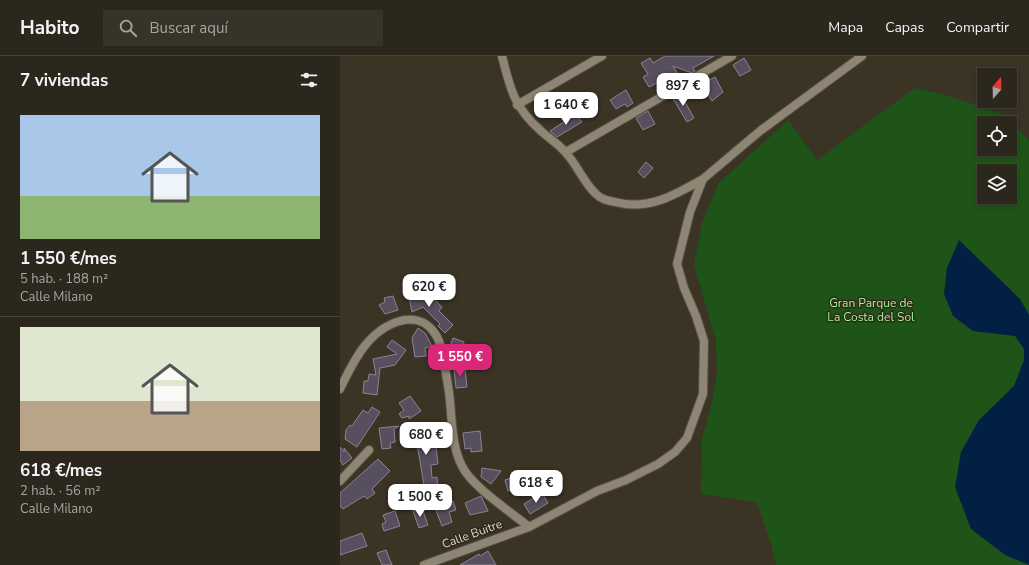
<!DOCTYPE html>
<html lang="es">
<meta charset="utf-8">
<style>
:root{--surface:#2c271c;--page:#383329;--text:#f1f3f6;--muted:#a6a5a3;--line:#48443b;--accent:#db2777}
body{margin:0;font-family:"Nunito Sans",sans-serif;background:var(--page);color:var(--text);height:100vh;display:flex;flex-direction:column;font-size:15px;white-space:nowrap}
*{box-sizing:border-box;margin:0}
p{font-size:13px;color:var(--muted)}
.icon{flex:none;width:22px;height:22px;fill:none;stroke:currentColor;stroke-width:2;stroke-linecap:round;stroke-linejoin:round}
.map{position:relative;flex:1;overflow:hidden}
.side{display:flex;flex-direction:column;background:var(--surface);width:340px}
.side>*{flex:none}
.needle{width:26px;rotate:20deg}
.controls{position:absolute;left:637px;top:12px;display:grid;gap:8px}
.controls a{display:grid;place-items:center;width:40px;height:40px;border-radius:0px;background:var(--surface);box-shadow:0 2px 6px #0003,0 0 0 1px var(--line);font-size:20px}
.price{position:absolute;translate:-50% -34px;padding:0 9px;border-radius:8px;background:#fff;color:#222;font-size:13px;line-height:26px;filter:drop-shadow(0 1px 2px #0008)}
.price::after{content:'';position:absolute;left:50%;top:24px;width:12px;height:9px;margin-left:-6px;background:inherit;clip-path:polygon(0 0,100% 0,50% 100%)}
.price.active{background:var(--accent);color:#fff}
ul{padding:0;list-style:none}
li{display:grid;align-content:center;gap:8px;height:212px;padding:0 20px}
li+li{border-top:1px solid var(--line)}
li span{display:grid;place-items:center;height:124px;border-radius:0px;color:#555}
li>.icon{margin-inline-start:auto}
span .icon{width:72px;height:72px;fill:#fffc;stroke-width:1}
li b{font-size:17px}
h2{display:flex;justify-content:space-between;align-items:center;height:48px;padding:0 20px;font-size:17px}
header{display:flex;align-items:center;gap:24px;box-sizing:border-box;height:56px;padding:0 20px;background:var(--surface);border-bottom:1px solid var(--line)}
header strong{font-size:19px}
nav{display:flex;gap:22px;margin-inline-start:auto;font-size:14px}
.search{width:280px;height:36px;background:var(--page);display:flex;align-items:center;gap:10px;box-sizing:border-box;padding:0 14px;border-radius:0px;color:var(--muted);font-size:15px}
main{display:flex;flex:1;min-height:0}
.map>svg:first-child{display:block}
</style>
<header>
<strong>Habito</strong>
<div class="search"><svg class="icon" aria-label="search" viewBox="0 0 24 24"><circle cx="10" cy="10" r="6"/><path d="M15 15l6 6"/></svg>Buscar aquí</div>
<nav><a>Mapa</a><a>Capas</a><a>Compartir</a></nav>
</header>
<main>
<section class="side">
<h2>7 viviendas<svg class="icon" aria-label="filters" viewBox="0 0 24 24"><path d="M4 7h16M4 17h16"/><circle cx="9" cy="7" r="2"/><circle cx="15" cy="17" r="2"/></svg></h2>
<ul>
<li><span style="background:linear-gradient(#a9c7e8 65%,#8fb573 0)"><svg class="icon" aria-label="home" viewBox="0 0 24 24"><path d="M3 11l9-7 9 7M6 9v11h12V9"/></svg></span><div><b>1 550 €/mes</b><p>5 hab. · 188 m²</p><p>Calle Milano</p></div></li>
<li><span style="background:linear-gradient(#dfe7d0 60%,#b9a48a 0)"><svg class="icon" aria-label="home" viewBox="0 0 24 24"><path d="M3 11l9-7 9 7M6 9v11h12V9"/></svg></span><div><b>618 €/mes</b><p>2 hab. · 56 m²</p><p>Calle Milano</p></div></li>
</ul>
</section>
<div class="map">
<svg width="689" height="509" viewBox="0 0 689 509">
<rect width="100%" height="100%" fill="#3b3425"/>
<path fill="#1e5417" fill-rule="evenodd" d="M575,32L609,40L665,59L689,85V509H436L431,488L417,446L361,438L362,382L371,351L377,317L376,285L354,209L362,167L379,127L448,64L477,104ZM644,67H670V93H644ZM644,115H670V141H644Z"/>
<path fill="#022043" d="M619,184L680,243L689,259V509L665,499L631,473L615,431L621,396L639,364L674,330L684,304V293L675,280L633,275L613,260L604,238L607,212Z"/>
<path fill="#574f5e" stroke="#8c8293" d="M325,0H374L353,12L355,15L352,17L333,10L341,23L324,33L319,26L309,31L303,21L308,18L301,7L310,2L313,7Z
M404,2L411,14L400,20L393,9Z
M367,21L369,24L375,21L383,36L372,45L360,25Z
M286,34L293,47L287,51L285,48L276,53L270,44Z
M340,37L354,62L347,66L332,41Z
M308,55L315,68L303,74L296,62Z
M236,58L242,66L217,81L210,75Z
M306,106L313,112L304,122L298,116Z
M75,235V238L87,236L102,251L99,255L113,269L105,277L98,270L100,268L83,251L72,256L68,236Z
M53,240L58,254L45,258L39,249L45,246L44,242Z
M78,272L85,277L92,290L85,292L86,300L75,301L72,282Z
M113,282L124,286L121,301L111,297L112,294L109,293Z
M52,284L66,294L55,309L40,312L37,339L23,337L24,325H28L29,318L36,319L33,303L57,298L47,291Z
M125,313L127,331L116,332L114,314Z
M70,340L81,355L69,363V360L62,362L59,358L64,354L59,347Z
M32,351L40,356L17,391L5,383L6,374L10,369L12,370L23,354L28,357Z
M89,368L91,391H96L98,408L91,409L92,422L97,421L98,437L89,438L86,429H84L76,382H71L70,370Z
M59,370L54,373L55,386L50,387L51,392L42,393L39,372Z
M140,375L142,395L131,396V392L125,393L123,377Z
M0,391L4,396V392L12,402L3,409L0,404Z
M38,403L50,415L32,433L35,437L27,443L24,440L3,453L0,450V437Z
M142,412L161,415L151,428L141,421Z
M171,422L172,424L175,423L176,427L186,424L190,436L174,440L173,434L168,435L165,424Z
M202,437L208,447L190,458L184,448Z
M141,440L148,455L130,459L125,447Z
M113,445L116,454L109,456L112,466L102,470L95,452Z
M82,452L88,469L79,472L73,455Z
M55,455L60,470L44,475L42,468L46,466L43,459Z
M22,477L27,490L0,499V485Z
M46,494L52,509H42L37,497Z
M148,495L156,509H120L139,498L140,500Z"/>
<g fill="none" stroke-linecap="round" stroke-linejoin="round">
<defs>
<path id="minor" d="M162,0C170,32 174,51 200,74C208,82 218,87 225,96C237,108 243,126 256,138C260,142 268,145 275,146C308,155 335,139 363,123
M177,49L262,0
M226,96L392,0
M0,333C13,306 28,274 60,265C72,262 85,264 93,275C100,283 102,295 104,306C106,319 109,332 110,345C112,366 112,391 122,410C131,430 171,456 189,471
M0,425L29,394
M84,509L189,471L257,435L286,424L318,408L335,396L347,382L363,338L364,285L356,260L344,232L337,208L350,156L363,123L420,75L522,0"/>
</defs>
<use href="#minor" stroke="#565043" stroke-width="10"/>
<use href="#minor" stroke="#8e8574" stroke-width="8"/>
</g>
<g text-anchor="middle" stroke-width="3" stroke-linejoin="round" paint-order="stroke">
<g font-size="12" fill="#9ff592" stroke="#312a1b">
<text x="531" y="251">Gran Parque de<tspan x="531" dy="14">La Costa del Sol</tspan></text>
</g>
<g font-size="12" fill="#dbd6cd" stroke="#312a1b">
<text transform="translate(132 478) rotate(-20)" y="4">Calle Buitre</text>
</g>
</g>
</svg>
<div class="controls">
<a><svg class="needle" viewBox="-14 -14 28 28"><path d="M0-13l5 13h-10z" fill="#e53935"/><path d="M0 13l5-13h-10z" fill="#a6a5a3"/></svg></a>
<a><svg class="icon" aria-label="locate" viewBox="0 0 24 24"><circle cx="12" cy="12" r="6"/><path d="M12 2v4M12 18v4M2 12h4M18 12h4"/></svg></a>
<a><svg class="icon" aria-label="layers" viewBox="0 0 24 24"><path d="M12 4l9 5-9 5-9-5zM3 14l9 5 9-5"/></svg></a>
</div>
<b class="price" style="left:343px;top:51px">897 €</b>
<b class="price" style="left:226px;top:70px">1 640 €</b>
<b class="price" style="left:89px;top:252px">620 €</b>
<b class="price active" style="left:120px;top:322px">1 550 €</b>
<b class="price" style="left:86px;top:400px">680 €</b>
<b class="price" style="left:196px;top:448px">618 €</b>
<b class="price" style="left:80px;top:462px">1 500 €</b>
</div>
</main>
